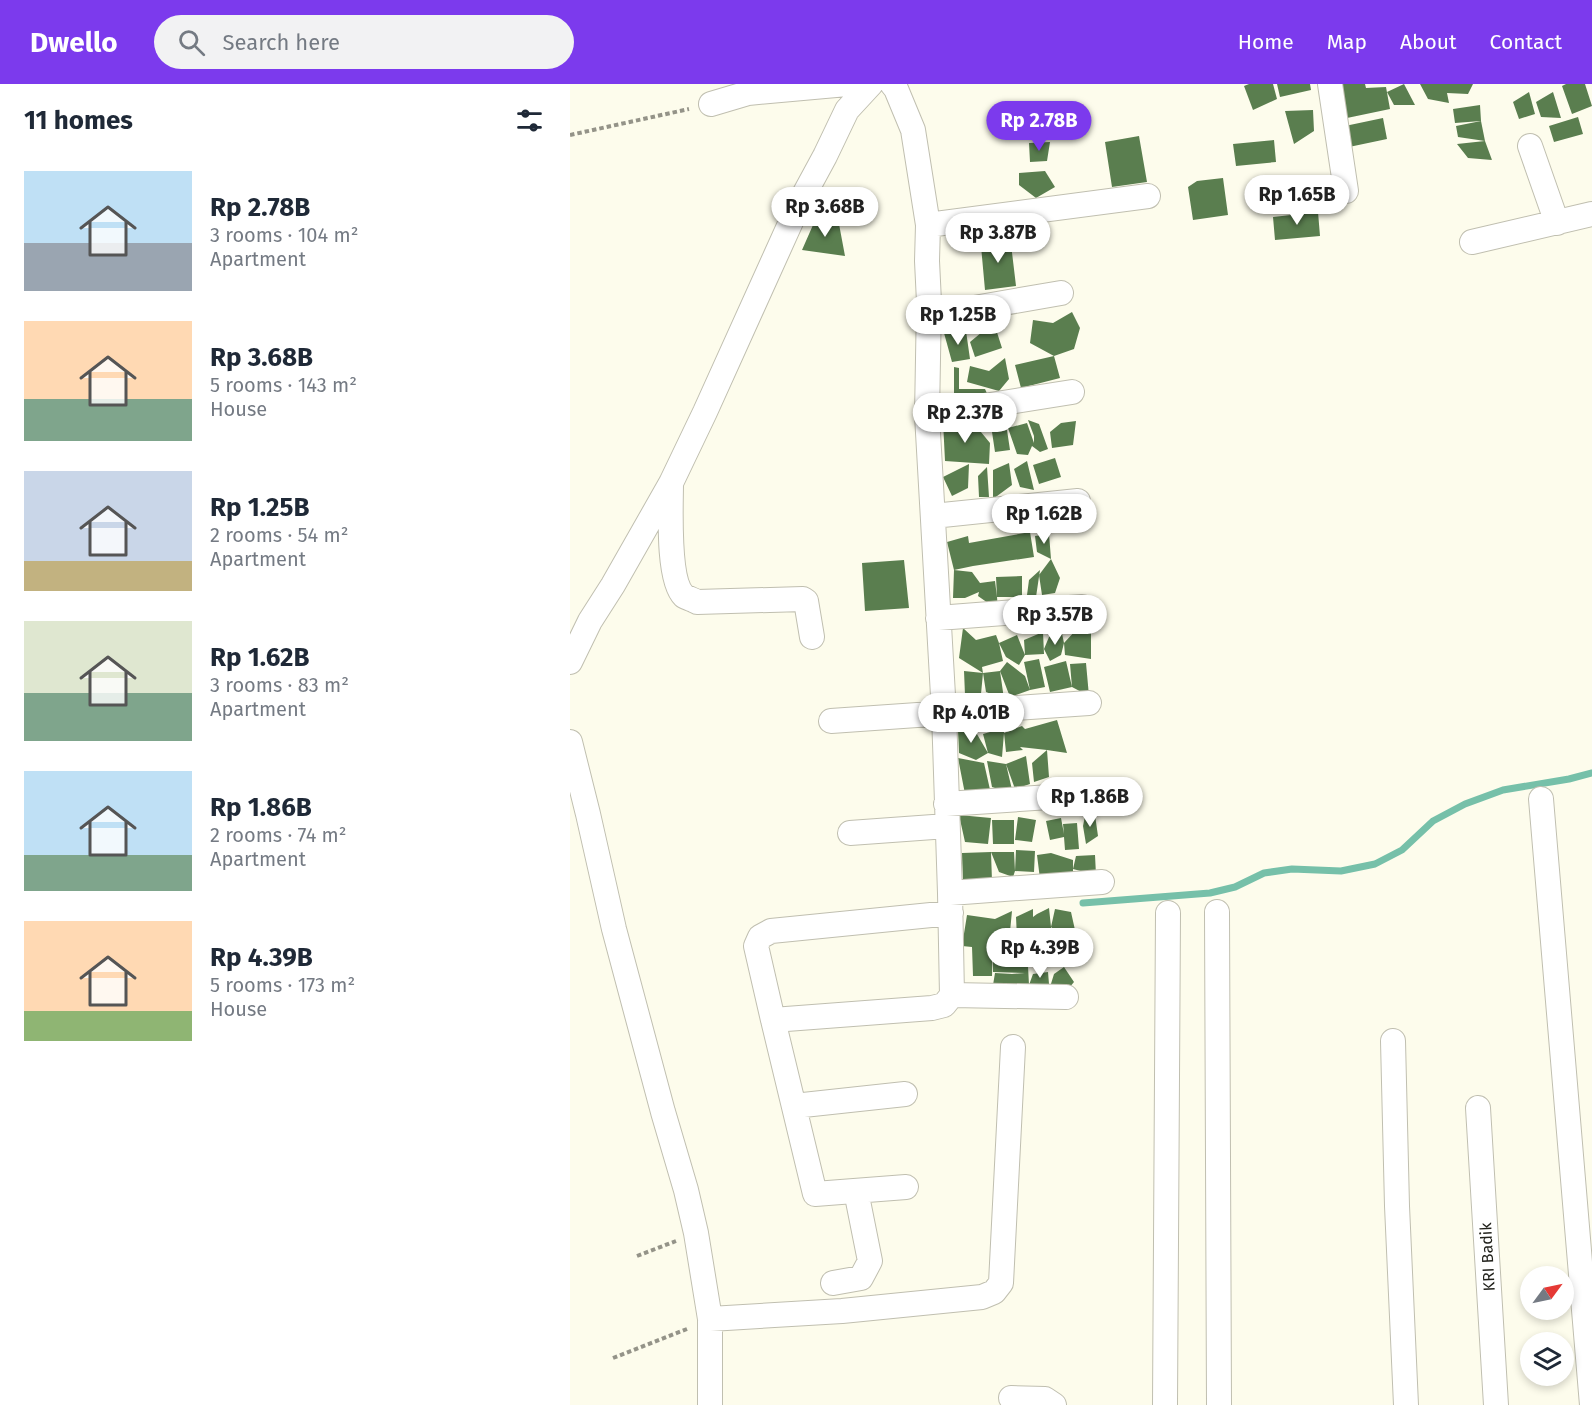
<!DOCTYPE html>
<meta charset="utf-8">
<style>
:root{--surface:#fff;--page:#f2f2f3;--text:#1f2937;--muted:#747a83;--accent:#7c3aed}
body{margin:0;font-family:"Fira Sans",sans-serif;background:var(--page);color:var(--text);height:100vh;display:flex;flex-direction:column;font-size:22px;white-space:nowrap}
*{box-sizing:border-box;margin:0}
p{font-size:20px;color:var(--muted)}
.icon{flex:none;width:33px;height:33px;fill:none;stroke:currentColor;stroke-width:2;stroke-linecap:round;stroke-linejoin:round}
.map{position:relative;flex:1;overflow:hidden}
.drawer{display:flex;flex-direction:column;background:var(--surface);width:570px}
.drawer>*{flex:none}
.needle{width:39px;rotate:57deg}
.controls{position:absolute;left:950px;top:1182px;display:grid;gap:12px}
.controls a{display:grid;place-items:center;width:54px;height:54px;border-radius:50%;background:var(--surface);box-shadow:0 3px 9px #0003;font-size:30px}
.price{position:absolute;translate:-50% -51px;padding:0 14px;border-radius:21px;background:#fff;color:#222;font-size:20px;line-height:39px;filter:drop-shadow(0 2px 3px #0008)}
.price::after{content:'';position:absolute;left:50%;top:36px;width:18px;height:14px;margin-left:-9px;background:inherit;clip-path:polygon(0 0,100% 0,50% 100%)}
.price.active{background:var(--accent);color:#fff}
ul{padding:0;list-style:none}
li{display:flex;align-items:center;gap:18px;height:150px;padding:0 24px}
li span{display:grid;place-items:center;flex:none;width:168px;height:120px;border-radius:0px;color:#555}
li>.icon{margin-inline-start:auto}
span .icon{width:72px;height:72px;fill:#fffc;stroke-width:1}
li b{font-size:26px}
h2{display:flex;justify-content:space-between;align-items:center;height:72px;padding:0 24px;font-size:26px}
header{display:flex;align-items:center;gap:36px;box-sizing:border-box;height:84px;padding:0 30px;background:var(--accent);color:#fff}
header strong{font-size:28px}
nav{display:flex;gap:33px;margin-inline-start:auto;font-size:21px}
.search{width:420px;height:54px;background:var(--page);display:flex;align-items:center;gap:15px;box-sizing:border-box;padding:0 21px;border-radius:33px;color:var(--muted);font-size:22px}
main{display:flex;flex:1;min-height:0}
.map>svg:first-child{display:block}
</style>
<header>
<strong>Dwello</strong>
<div class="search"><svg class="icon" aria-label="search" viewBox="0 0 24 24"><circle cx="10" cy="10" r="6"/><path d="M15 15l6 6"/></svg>Search here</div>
<nav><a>Home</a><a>Map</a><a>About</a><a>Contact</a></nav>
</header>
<main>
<section class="drawer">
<h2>11 homes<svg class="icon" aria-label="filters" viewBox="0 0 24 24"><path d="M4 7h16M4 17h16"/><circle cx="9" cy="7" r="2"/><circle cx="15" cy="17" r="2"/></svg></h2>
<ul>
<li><span style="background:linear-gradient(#bfe0f5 60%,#9aa5b1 0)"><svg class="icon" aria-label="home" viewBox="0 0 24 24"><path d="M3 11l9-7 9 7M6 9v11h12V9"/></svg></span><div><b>Rp 2.78B</b><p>3 rooms · 104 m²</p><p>Apartment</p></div></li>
<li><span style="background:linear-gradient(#ffd9b3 65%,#7fa58c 0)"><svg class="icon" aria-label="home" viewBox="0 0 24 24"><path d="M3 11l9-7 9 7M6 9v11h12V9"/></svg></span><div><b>Rp 3.68B</b><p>5 rooms · 143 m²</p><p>House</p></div></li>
<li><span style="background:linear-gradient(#c9d6e8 75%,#c2b280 0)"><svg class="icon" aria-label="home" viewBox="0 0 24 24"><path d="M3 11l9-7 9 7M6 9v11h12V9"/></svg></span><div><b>Rp 1.25B</b><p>2 rooms · 54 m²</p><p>Apartment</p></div></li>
<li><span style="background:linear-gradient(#dfe7d0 60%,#7fa58c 0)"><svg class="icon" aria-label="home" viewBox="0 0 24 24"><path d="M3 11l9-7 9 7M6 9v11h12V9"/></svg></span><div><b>Rp 1.62B</b><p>3 rooms · 83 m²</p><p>Apartment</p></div></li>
<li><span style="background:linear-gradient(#bfe0f5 70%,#7fa58c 0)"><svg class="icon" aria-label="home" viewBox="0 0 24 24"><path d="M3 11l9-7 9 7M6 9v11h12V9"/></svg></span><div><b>Rp 1.86B</b><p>2 rooms · 74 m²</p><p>Apartment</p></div></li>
<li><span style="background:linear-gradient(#ffd9b3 75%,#8fb573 0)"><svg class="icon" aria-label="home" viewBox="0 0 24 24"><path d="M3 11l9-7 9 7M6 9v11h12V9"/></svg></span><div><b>Rp 4.39B</b><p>5 rooms · 173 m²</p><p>House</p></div></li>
</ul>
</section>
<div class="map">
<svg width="1022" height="1321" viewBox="0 0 1022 1321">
<rect width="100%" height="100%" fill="#fdfcec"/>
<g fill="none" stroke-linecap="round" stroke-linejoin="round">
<path stroke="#76c0a9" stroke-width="7" d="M513,819L640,809L665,803L694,789L722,785L771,787L805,780L832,766L863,737L895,720L933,706L999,695L1022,689"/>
</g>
<path fill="#5a7e4f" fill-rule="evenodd" d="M679,0H703L707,15L683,26L674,2Z
M707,0H740L741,6L710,13Z
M770,0H795L796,4L816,3L820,25L777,34Z
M834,0L845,21H824L817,8Z
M850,0H903L898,10L877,9L879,19L858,15Z
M996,0H1015L1022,22L1002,30L992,2Z
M959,8L965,30L949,35L943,18Z
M983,8L991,34L971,33L966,18Z
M910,21L911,37L885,39L883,25Z
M743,26L744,47L724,60L715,27Z
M1008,33L1013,50L984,58L979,42Z
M813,34L817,55L779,63L775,42Z
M911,37L915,57L922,76L898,74L887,60L915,57L888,53L886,42Z
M569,52L577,98L542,103L535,58Z
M704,56L706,78L666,82L663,60Z
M480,58L477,77L460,78L459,59Z
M475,87L485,103L466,114L449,101V89Z
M653,94L658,131L623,136L618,103L627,97Z
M748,128L750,152L705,156L703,133Z
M254,133L269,140L275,172L232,166L243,141Z
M434,151V161L441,160L446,202L415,206L411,162L417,161L416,153Z
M502,228L510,244L504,265L484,272L460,259L463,236L483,239Z
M424,239L432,264L405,273L400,258L412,248L411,244Z
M396,247L400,275L382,278L374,249Z
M484,272L490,294L451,304L445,281Z
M435,274L439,295L429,307L397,298L400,282L419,287Z
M384,283L389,284V305H415L420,316H384Z
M458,336L469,340L478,365L470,368L462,362L458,371L447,370L438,344L457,339L464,359V352Z
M373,337L384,341L406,342L420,359L419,380L375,377Z
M506,337L503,361L482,364L480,348L491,339Z
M437,346L440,366L425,368L422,348Z
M485,374L491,393L469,400L463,381Z
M457,377L464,406L450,403L444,385Z
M439,379L442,401L423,415V386Z
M399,380L398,404L382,412L373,393Z
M417,383L419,413H409L408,392Z
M460,448L464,473L403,482L384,486L402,488L410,499L425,497L427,513L426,493L452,492V513H427L428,526L408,512L409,508L395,514H383L384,486L377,458L398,452L399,459Z
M479,450L481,475L467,468L465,452Z
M481,475L490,494L485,509L472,511L469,491Z
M334,476L339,524L295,527L292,479Z
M470,486L466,513L457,511L459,496Z
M393,544L406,556L426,551L429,559L447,551L455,571L454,556L473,548L474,570L455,571L449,581L436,573L429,559L433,577L412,583L413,589L389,574Z
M491,545L494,559L491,571L480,577L474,565L479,553Z
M506,546L521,548V575L495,571L494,559Z
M469,575L475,603L460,606L454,578Z
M496,577L502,603L480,608L474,583Z
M437,578L455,592L460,606L440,613L430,587Z
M516,579L519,612L502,603L500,580Z
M394,587L413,589L430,587L434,615L416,608L413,589L411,610L395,611Z
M487,636L497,669L477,666L479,693L464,698L462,679L477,666L450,663L453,666L436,668L434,649L432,673L418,669L413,650L434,644V649L452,642L455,645Z
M404,645L418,669L406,676L389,669L388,646Z
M456,672L460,700L445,705L436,680L443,710L422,703L417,677L436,680Z
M388,674L414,679L421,710L396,715Z
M389,731L421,734L418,760L395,758Z
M525,731L528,752L516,760L513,742L515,732Z
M448,733L466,736L462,758L445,756Z
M491,734L494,750L493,740L507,739L509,765L495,766L494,753L480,756L476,737Z
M422,736H444V760H423Z
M446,766L465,767L464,788L445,787Z
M421,768H444L445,787L443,793L429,788Z
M421,768L422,797L393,798L392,769Z
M481,769L503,776V785L506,772L525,771L526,791L503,785V788L470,795L467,771Z
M479,824L481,843L485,825L501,828L509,864L501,859V883H494L504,898L499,904L480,903L484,890L494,883L458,882L459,901H423L425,889L442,890L455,889L423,888V854L422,892H403L402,863L392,862L397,831L425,835L442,827L439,858L447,854L446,833L463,825V833L467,830ZM481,843L498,856L458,855L447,854L465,853L464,848L482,856Z
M478,888L479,900L459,901L463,890Z"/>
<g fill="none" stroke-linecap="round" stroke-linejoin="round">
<defs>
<path id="minor" d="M322,0L326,5L343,46L358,141L357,177L359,218L357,331L374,629L380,809L382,911L374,921L362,924L203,936L245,1110L336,1103
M760,0L776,107
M141,20L178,9L277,0
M960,62L987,139
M358,141L578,112
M902,158L1022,130
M358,232L491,209
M357,331L502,308
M101,399C101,423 97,496 114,512C118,514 124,516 127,518L233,515L236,517L242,553
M363,432L508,417
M368,534L512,523
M0,578L20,537L43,501L101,399L135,328L229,120L255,72L277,26L301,0
M261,637L519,619
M0,658L18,730L44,845L93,1028L116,1106L126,1149L140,1235V1321
M971,715L1022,1321
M376,720L525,710
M280,749L377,742
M380,809L532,798
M647,828L649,1321
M382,911L496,913
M203,936L186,862L190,853L201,847L381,829
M823,957L827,1122L836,1321
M224,1022L335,1010
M908,1024L926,1321
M263,1199L291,1194L300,1177L286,1107
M140,1235L272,1227L412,1213L424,1208L431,1199L443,963
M441,1314L475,1315L484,1321
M595,1321L598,829"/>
</defs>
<use href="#minor" stroke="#c0bfb0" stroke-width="26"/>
<path stroke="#949388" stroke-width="4" stroke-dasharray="4.5 3" stroke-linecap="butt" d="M0,51L119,25
M67,1172L106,1157
M43,1274L117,1245"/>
<use href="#minor" stroke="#fff" stroke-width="24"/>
</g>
<g text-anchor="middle" stroke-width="4.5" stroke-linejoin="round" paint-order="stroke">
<g font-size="16" fill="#21211b" stroke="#fff">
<text transform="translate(917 1173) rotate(-93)" y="6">KRI Badik</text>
</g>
</g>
</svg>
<div class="controls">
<a><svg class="needle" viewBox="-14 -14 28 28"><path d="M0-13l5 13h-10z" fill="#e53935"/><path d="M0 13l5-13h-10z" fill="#747a83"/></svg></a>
<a><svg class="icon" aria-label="layers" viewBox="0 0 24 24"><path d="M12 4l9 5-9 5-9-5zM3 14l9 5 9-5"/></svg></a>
</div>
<b class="price active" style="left:469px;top:68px">Rp 2.78B</b>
<b class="price" style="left:727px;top:142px">Rp 1.65B</b>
<b class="price" style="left:255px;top:154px">Rp 3.68B</b>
<b class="price" style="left:428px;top:180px">Rp 3.87B</b>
<b class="price" style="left:388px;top:262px">Rp 1.25B</b>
<b class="price" style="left:395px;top:360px">Rp 2.37B</b>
<b class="price" style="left:474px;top:461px">Rp 1.62B</b>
<b class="price" style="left:485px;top:562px">Rp 3.57B</b>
<b class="price" style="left:401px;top:660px">Rp 4.01B</b>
<b class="price" style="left:520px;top:744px">Rp 1.86B</b>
<b class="price" style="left:470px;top:895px">Rp 4.39B</b>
</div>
</main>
